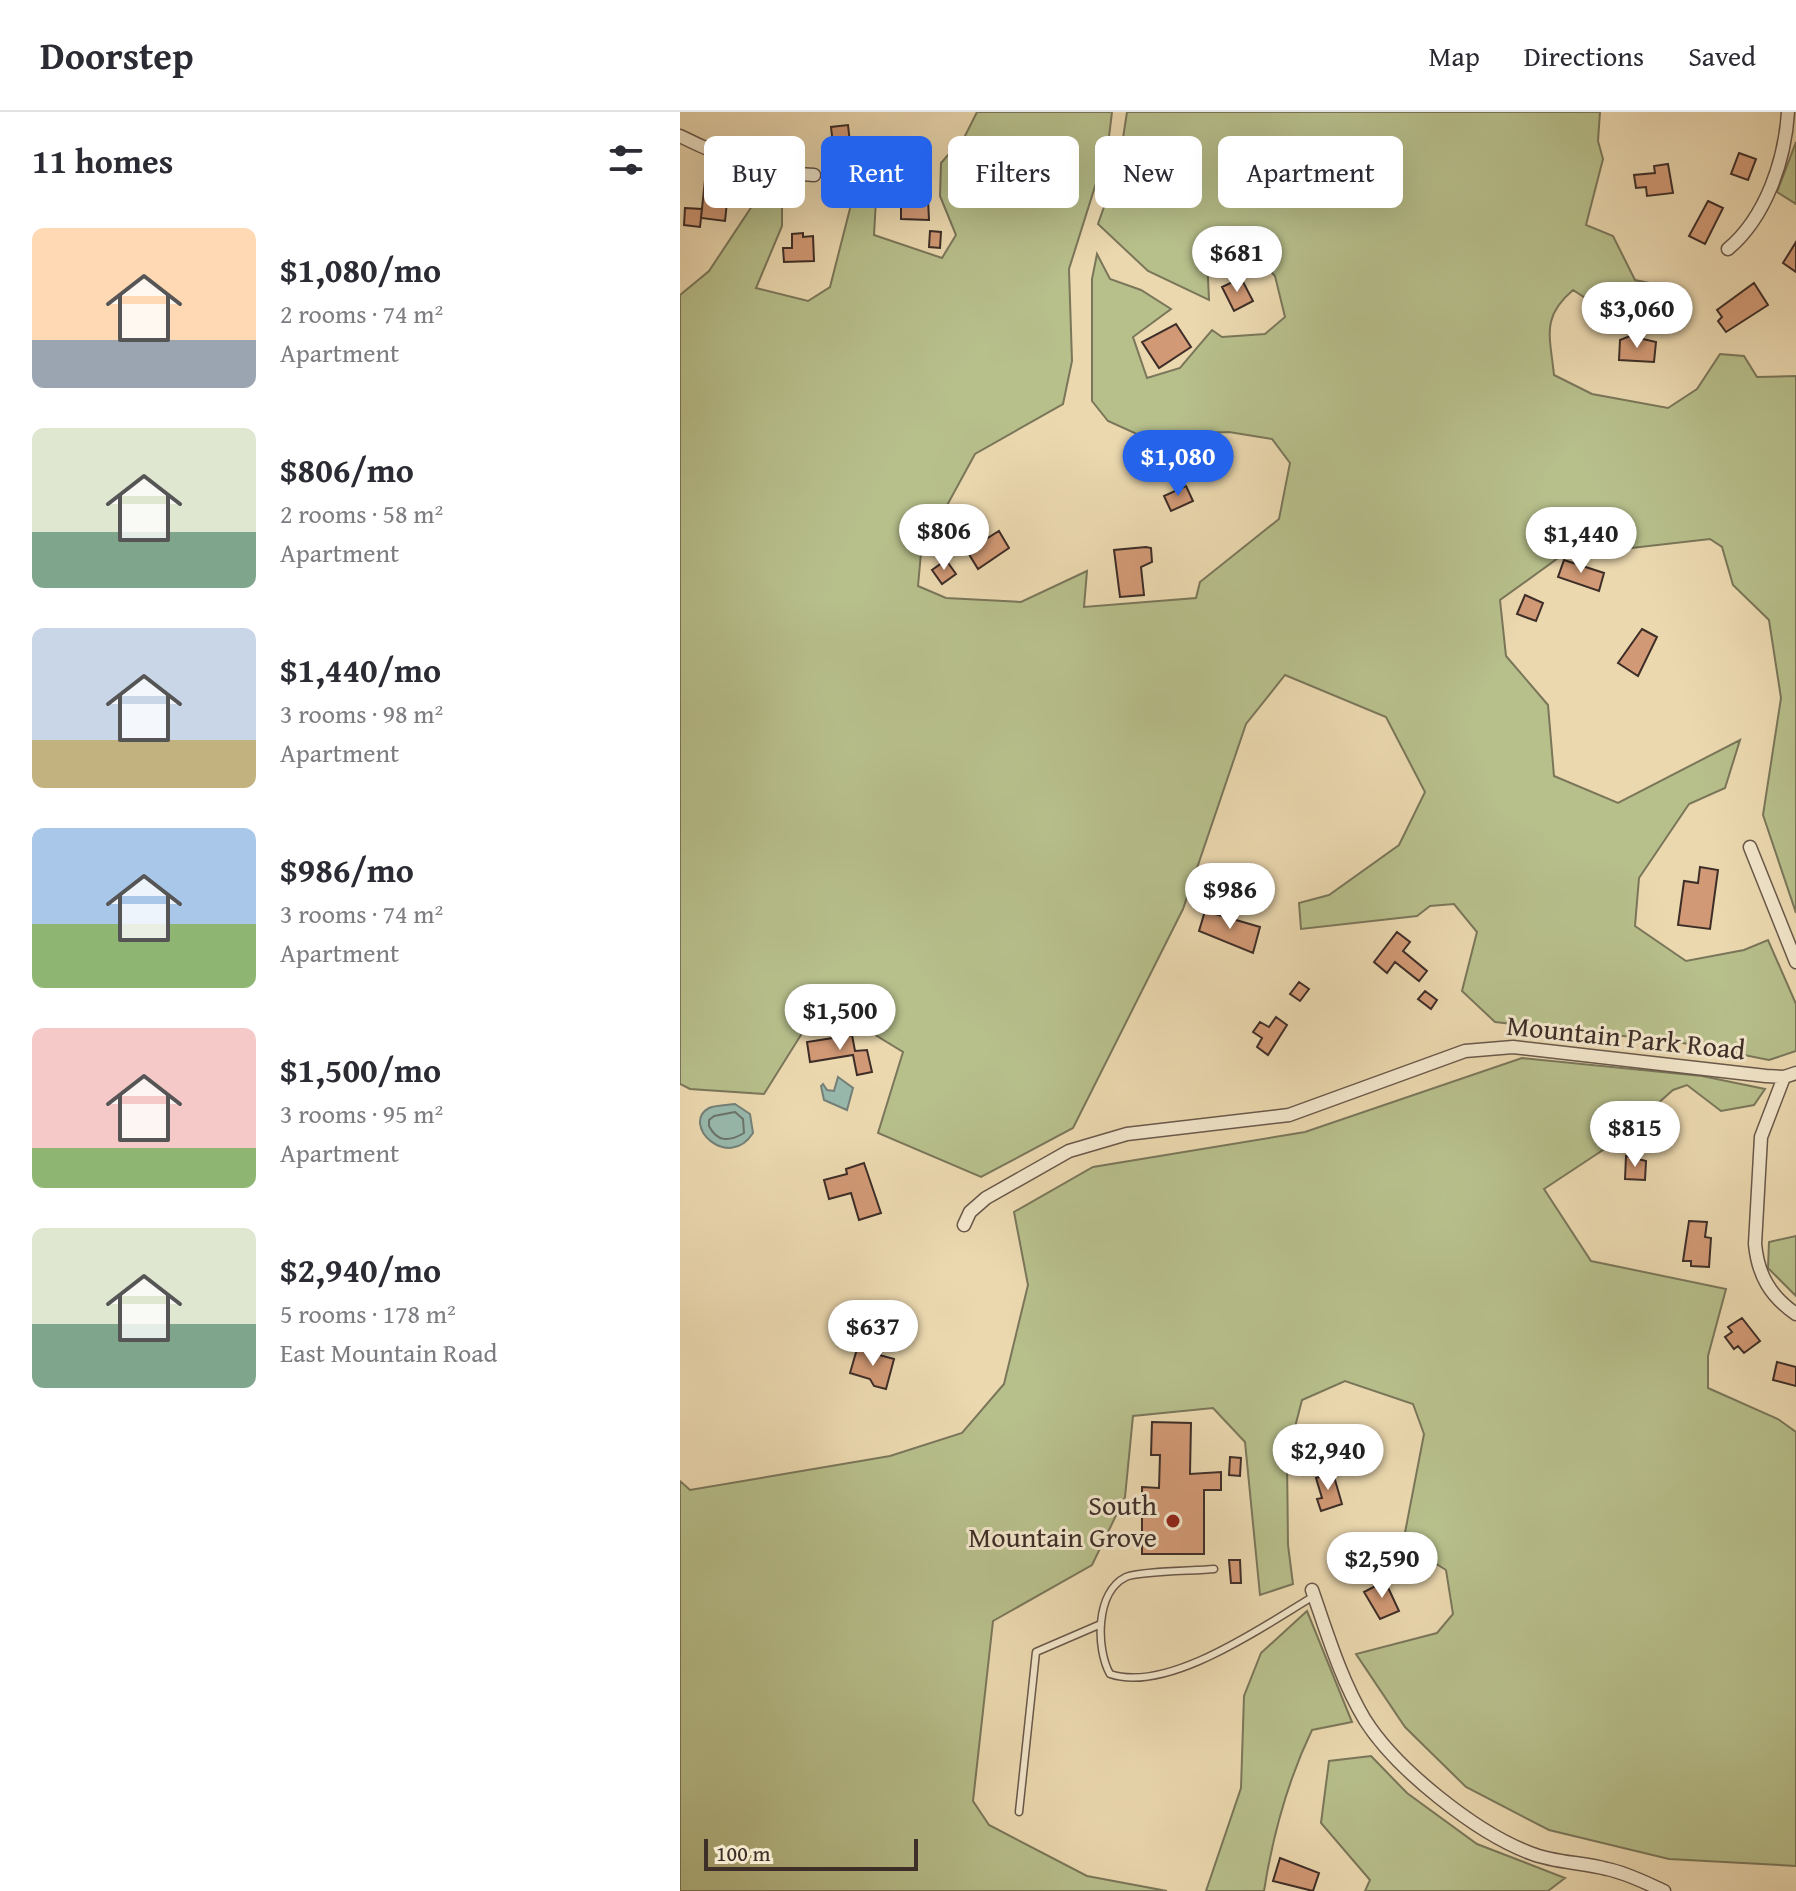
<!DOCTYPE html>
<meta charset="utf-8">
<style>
:root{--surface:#fff;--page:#f2f2f3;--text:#2b2b33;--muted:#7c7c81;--line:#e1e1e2;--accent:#2563eb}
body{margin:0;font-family:"Gentium Book Plus",serif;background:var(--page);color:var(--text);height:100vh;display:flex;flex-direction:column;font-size:30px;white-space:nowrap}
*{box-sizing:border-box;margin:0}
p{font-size:26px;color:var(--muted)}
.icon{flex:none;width:44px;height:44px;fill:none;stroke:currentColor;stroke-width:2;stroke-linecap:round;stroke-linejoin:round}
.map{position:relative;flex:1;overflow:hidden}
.drawer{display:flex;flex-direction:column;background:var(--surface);width:680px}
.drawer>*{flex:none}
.guide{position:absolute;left:24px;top:24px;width:760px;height:72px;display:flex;gap:16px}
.scale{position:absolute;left:24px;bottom:20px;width:214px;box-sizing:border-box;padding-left:8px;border:4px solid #3e2e28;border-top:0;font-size:22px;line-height:28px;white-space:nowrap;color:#3e2e28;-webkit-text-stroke:6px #f2e6cb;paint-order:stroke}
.price{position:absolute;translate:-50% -68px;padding:0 18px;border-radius:28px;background:#fff;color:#222;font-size:26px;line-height:52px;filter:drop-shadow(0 2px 4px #0008)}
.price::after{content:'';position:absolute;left:50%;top:48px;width:24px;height:18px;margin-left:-12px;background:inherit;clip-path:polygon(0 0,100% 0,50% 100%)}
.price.current{background:var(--accent);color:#fff}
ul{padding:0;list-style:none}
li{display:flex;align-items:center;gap:24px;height:200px;padding:0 32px}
li span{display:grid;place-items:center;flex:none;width:224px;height:160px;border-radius:12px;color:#555}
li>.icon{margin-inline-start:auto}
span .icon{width:96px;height:96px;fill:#fffc;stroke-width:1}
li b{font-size:34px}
h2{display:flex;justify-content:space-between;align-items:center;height:96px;padding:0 32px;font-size:34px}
.chip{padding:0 28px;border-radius:12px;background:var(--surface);box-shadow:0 8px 32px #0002;font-size:28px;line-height:72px}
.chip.current{background:var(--accent);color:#fff}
header{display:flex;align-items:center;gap:48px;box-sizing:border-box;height:112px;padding:0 40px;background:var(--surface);border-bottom:2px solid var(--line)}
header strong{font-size:38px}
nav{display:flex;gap:44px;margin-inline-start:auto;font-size:28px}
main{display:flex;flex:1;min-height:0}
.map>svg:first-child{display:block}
</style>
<header>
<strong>Doorstep</strong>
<nav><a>Map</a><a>Directions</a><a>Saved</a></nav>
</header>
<main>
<section class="drawer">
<h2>11 homes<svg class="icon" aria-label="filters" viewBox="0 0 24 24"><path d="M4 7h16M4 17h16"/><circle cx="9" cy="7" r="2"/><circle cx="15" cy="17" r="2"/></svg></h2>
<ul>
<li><span style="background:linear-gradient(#ffd9b3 70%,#9aa5b1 0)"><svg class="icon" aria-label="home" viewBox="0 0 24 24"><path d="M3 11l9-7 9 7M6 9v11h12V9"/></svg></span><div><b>$1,080/mo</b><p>2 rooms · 74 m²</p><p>Apartment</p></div></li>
<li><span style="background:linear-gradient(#dfe7d0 65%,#7fa58c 0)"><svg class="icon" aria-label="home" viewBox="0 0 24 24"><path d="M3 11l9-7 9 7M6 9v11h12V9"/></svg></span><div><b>$806/mo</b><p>2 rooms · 58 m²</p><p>Apartment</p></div></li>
<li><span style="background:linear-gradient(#c9d6e8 70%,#c2b280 0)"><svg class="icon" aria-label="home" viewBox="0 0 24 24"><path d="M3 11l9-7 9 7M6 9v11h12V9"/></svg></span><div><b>$1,440/mo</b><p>3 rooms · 98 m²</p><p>Apartment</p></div></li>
<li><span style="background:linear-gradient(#a9c7e8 60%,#8fb573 0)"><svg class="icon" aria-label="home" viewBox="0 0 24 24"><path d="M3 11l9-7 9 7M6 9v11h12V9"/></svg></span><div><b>$986/mo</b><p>3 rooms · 74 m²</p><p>Apartment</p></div></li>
<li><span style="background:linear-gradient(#f6c9c9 75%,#8fb573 0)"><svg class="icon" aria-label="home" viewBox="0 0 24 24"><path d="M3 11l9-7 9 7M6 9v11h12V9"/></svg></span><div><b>$1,500/mo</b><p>3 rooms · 95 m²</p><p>Apartment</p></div></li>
<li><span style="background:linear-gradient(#dfe7d0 60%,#7fa58c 0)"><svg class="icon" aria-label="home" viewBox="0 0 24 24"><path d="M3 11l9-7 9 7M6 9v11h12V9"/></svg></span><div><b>$2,940/mo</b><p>5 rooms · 178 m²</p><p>East Mountain Road</p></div></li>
</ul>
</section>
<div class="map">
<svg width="1116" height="1779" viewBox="0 0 1116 1779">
<rect width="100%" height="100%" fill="#ebd8af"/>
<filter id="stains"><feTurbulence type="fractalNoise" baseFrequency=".0025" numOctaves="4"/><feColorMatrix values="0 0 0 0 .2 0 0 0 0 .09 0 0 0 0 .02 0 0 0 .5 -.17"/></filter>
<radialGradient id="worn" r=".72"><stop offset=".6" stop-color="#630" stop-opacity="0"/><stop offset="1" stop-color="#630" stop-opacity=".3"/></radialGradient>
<path fill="#b7bf8b" stroke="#7a765a" stroke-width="2" d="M297,0H432L428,33L389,157L392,249L383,292L295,342L241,441L238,474L266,486L341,490L407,459L404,495L516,486L520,470L599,407L610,351L592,327L549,320L459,323L428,309L412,289V167L417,142L430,167L461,178L491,197L453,225L467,266L500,256L532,218L542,225L585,222L605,205L595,164L571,139L527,145L529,188L468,159L418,112L439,52L447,0H920L918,29L923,47L906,113L933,124L955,168L969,171L980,185L968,201L925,199L893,178C861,205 870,224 874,263L912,282L988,296L1017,277L1040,242L1064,244L1077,265L1116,264V801L1083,703L1101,586L1089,508L1053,473L1042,435L1030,427L881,444L820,488L826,544L868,593L874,664L938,691L1060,628L1045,676L1009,692L959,766L955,814L1006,849L1064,838L1088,828L1116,892V939L1089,948L998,930L815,910L782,879L797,820L774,792L750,794L737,804L621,817L619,791L649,783L719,733L745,680L706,605L605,563L566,612L503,797L393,1016L301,1065L198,1021L223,940L169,907L124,918L84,982L10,977L0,972V183L29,159L86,73L102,79V114L76,176L128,189L150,175L175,77L197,70L194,123L262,146L276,123L260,84L261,51L285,24Z
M1116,30V92L1097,80Z
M842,946L1022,964L1085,977L1074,993L1041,999L1007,973L993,978L932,1032L864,1077L911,1149L1046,1177L1028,1244V1276L1098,1307L1116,1320V1754L989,1747L869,1718L786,1675L725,1615L676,1542L757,1521L773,1502L766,1458L723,1431L744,1322L733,1292L665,1269L622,1288L607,1346L608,1433L613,1472L580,1483L565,1330L533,1296L453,1304L445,1385L412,1453L313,1509L293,1689L309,1713L407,1764L487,1779H0V1369L10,1378L210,1344L282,1321L324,1272L348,1173L334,1100L413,1055L625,1020Z
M1116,1124V1184L1088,1156L1089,1130Z
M627,1499L672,1610L632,1618C607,1670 593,1722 584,1779H526L561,1676L564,1584L581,1541Z
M691,1644L727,1681L797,1732L885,1766L868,1779H685L690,1768L641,1711L649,1649Z"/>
<path fill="#98b9ad" stroke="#748178" stroke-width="2" d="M158,965L173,976L167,998L144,988L141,974L143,972L147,978L154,979Z
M55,992L70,1002L73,1021C48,1060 0,1012 29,996C36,993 48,993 55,992Z"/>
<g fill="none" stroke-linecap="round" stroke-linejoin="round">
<path stroke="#6b746a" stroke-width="2" d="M55,1000L63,1007L64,1021C49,1030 37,1030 29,1014V1008L34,1004Z"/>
</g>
<path fill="#d19975" stroke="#3e2e28" stroke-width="2" d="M168,13L170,31L153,33L151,15Z
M1059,41L1076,47L1068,68L1051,62Z
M988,52L993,81L967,84L966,75L956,76L954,63L975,61L974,54Z
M221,65L247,66L249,108L221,107Z
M25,68L49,71L45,109L21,106Z
M1028,89L1043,96L1025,132L1009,124Z
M5,96L22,97L20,115L4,113Z
M250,119L261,120L260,136L249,135Z
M123,121V125L133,124L134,149L104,150L103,136H112V122Z
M1116,130V160L1103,151Z
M561,166L573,189L554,199L542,175Z
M1074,171L1088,193L1046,220L1038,209L1042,205L1037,198Z
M496,212L511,235L479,256L462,230Z
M950,224L976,230L974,250L939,248L940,228Z
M506,374L513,389L491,399L484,384Z
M319,419L329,436L298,457L287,439Z
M466,435L471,436L472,450L461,455L464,483L440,485L434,438Z
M266,448L276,462L262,472L252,458Z
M884,448L924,461L919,479L878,465Z
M845,483L863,491L856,509L837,502Z
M962,517L977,525L958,564L938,551Z
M1020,755L1038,758L1030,817L998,813L1004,769L1018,771Z
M525,799L580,815L573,841L519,819Z
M717,820L730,830L723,839L747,859L739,869L715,850L707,861L694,850Z
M619,870L629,877L620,889L610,882Z
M745,879L757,888L751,897L738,887Z
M596,905L607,913L588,943L577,935L582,926L573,920L580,910L589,915Z
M172,923L175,939L187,938L192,960L177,963L173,943L130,950L127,930Z
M946,1044L966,1049L965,1068L945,1067Z
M184,1051L201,1101L179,1108L171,1081L149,1087L144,1068L167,1062L166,1057Z
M1009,1109L1027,1110L1025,1125L1031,1126L1029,1155L1011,1154V1149H1003Z
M1062,1206L1080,1229L1064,1241L1058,1234L1054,1237L1045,1225L1052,1220L1048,1215Z
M177,1237L214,1247L206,1277L194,1274L190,1267L170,1261Z
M1097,1250L1116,1255V1274L1093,1268Z
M472,1310L511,1311L510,1362L541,1360V1378H524V1442H462V1375L479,1376L480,1343H471Z
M655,1318L662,1342L646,1348L638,1324Z
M550,1345L561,1346L560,1364L549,1363Z
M653,1361L662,1392L641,1399L637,1387L642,1386L636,1366Z
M549,1448H560L561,1471H551Z
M705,1469L719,1499L700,1507L684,1480Z
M600,1746L639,1761L633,1779L593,1769Z"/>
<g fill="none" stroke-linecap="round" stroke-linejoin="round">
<defs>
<path id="service" d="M534,1457C516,1459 459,1459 446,1465C415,1480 416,1537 430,1562C488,1582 585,1513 634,1484
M339,1700L356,1540L421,1512"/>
<path id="minor" d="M0,24C44,46 85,61 134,63
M1048,137C1086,105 1105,48 1108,0
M1070,735L1116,850
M1104,965L1081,1025L1075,1132C1078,1163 1090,1184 1116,1202
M284,1113L290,1100L306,1086L389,1039L447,1022L609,1003L785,939L833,935L1086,964L1104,965L1116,961
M632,1478C647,1521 661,1568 685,1608C716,1657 795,1720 850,1741C875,1751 901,1750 927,1757C947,1761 966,1771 984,1779"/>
</defs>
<use href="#service" stroke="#69584a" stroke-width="9"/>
<use href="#minor" stroke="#69584a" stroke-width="15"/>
<use href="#service" stroke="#f2e6cb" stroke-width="6"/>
<use href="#minor" stroke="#f2e6cb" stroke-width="12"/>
</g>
<circle fill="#8f2418" stroke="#f2e6cb" stroke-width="3" cx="493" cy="1409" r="8"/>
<g text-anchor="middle" stroke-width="6" stroke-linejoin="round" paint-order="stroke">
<g font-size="28" fill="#3e2e28" stroke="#f2e6cb">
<text transform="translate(946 925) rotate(6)" y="10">Mountain Park Road</text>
</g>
<g font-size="28" fill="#3e2e28" stroke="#f2e6cb" text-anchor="end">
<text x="477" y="1403">South<tspan x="477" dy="32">Mountain Grove</tspan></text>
</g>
</g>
<rect width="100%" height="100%" filter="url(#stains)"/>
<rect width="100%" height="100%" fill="url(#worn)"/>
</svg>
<div class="scale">100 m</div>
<b class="price" style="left:557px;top:182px">$681</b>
<b class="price" style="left:957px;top:238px">$3,060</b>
<b class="price current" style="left:498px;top:386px">$1,080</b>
<b class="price" style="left:264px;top:460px">$806</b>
<b class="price" style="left:901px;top:463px">$1,440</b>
<b class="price" style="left:550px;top:819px">$986</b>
<b class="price" style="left:160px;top:940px">$1,500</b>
<b class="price" style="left:955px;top:1057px">$815</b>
<b class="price" style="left:193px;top:1256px">$637</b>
<b class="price" style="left:648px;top:1380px">$2,940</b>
<b class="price" style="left:702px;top:1488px">$2,590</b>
<div class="guide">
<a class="chip">Buy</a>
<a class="chip current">Rent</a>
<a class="chip">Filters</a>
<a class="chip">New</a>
<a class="chip">Apartment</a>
</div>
</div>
</main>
